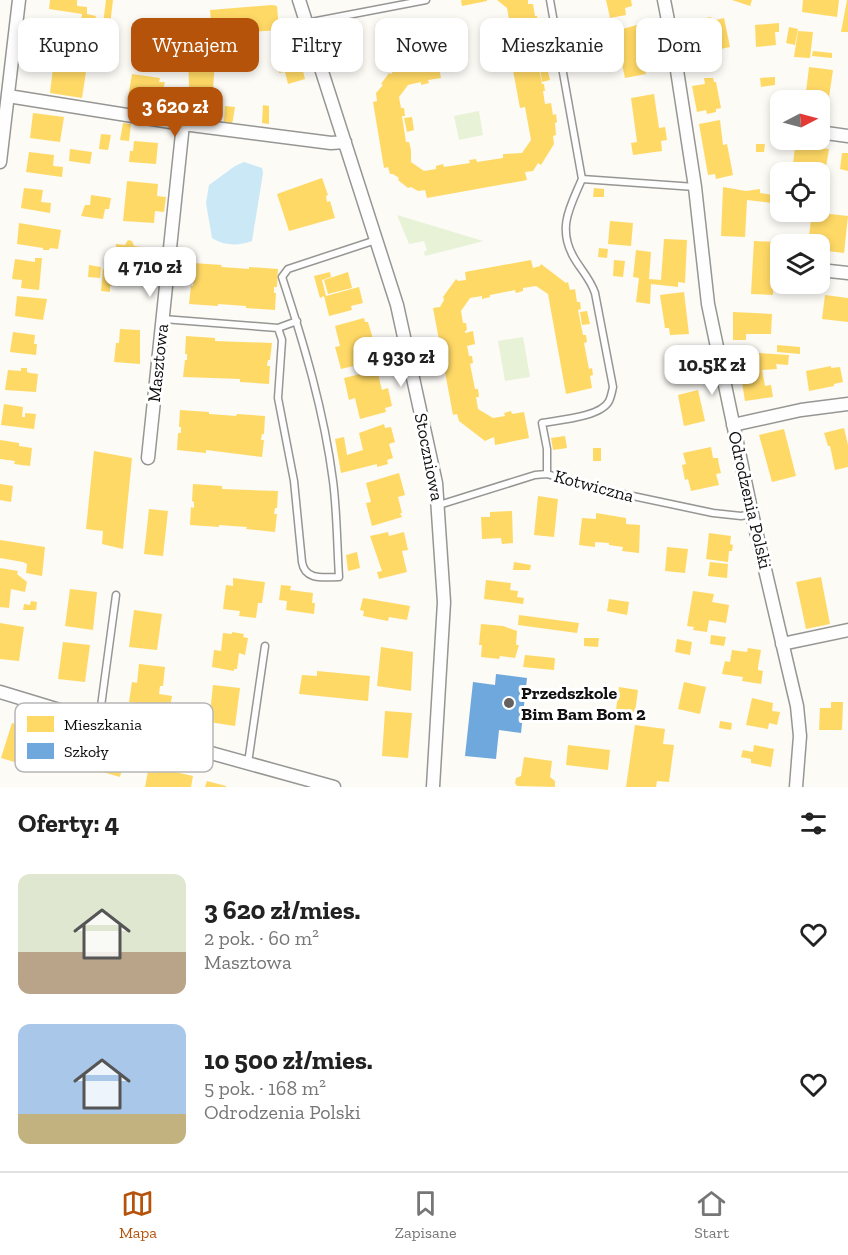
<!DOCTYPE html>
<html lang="pl">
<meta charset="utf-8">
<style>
:root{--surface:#fff;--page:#f6f6f6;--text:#222;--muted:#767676;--line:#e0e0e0;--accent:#b45309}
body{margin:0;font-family:"Zilla Slab",serif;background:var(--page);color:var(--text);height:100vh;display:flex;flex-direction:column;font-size:22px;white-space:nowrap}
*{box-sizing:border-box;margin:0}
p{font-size:20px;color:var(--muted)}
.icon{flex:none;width:33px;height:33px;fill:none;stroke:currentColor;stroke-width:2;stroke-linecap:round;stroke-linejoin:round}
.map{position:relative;height:787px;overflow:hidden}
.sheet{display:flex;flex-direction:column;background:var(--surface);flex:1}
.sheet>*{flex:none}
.guide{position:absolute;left:18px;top:18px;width:813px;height:54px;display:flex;gap:12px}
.needle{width:39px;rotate:84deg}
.fabs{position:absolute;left:770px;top:90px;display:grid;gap:12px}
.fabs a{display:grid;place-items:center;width:60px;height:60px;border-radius:12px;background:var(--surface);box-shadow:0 3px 9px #0003;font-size:30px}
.price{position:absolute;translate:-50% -51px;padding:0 14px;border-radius:12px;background:#fff;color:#222;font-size:20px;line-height:39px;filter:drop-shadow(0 2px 3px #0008)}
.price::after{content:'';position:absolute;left:50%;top:36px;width:18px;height:14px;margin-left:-9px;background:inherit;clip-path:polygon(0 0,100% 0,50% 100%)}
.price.current{background:var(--accent);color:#fff}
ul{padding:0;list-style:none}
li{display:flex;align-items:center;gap:18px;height:150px;padding:0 18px}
li span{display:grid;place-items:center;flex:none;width:168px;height:120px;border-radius:12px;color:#555}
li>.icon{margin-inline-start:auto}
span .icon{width:72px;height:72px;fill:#fffc;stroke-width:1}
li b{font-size:26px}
h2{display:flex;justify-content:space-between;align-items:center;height:72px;padding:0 18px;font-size:26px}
.tag{padding:0 21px;border-radius:12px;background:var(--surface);box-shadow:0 3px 9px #0003;font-size:21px;line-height:54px}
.tag.current{background:var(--accent);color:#fff}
.menu{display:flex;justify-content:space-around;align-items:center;height:84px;border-top:2px solid var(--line);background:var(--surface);font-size:16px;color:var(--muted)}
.menu a{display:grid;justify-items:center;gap:3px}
.menu .current{color:var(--accent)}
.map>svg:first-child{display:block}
</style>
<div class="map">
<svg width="848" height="787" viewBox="0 0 848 787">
<rect width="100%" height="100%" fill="#fcfbf6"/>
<path fill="#e7f2d6" d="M479,111L483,135L459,140L454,116Z
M397,215L483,241H484L425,256L424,252L427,250L424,241L409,244Z
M523,337L530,377L505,381L498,341Z"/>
<path fill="#cbe8f7" d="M244,162L262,168L263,173L252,241C238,246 225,246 212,238L206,203L209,185L235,166Z"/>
<path fill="#ffd966" d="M50,0H77V6L87,7V14L96,16L94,23L81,21L82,14L49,9Z
M106,0H113L110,25L103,24Z
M461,0H487V1L462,6Z
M497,0H528V4H533L535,16H537L539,37L533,38L535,51L538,50L539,57L537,58L542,84H544L545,91H543L545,104L551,103L553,115L556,114L557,122L555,123L556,135L553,136L554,144L541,165L538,163L533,171L525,172L527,180L427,198L425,190L418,191L411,187L408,188L398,180L399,178L393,174H390L388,167L384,168L373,102L377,101L376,93L383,85L381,84L389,73L391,74L396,68L404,66L403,59L436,52L441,78L428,80L429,83L421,85V82L408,85L399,97L401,108H404L405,116H402L406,142H409L411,150V162L424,171L436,169V166L443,164L444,167L470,163L469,160L476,159L477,162L503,158V154L522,153L531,140L525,107L520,108L508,43L513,42L507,8Z
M606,0H631L632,6L625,8L626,15L610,18Z
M732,0H752L750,6Z
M803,0H839L837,17L802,12Z
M847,0H848V32H841Z
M272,5L277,6L279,30L212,35L210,10Z
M711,17L712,21L724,18L730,47L697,54L691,25L696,24L695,20Z
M779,23V32H775L776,45L756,47L755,25Z
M637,25L646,74L625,78L615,31Z
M789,27L798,29L795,45L786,43Z
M798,31L813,32L810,58L794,57Z
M294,35L305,79L288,84L285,72L279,73L278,67L283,65L275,40Z
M606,45L607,49H614L617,64H609V67L595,68L594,59H591L590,47Z
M188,48L216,49L213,88L189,87Z
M813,51L832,53V58L812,56Z
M54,59L87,65L82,98L50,93Z
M160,61H169L168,68H160Z
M547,67L550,80L542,82L540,69Z
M809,67L833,70L828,104L819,102V100H805Z
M132,74L160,78L159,82H165L160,101L128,98Z
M775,77V85L761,87L760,78Z
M704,78H713L714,82H716L721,108L716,109V112L707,114L706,110L697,112L692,86L705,84Z
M654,94L659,128L665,127L667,140L661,141L662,151L633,155L631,143L637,142L631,98Z
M263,105L269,106V124L262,123Z
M225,106L235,107L232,125L224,123Z
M33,113L64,117L60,142L30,138Z
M412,117L414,130L407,132L404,118Z
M720,120L723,145L727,144L733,175L716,179L715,174L708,175L699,124Z
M123,123L131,124L129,141L120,140Z
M101,134L111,135L108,150L99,149Z
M134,141L158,143L156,164L129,162L130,151H133Z
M756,144H765L764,152H756Z
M795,147L829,149L824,179L819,178V172H792Z
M70,149L92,152L90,164L69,161Z
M29,152L54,155L53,166L63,167L62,177L26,172Z
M842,153H848V171L840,169Z
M322,178L328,195L326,196L327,202L330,201L335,218L289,231L277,194Z
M127,181L158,184L157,196L166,197L164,212L155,211L154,223L123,221Z
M723,187L746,191L760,189V193L773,195L774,189L780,190V204L747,200L745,237L721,236Z
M24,188L43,190L41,202L51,203L50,213L21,208Z
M594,188L604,189V197H593Z
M91,195L111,198L109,209H105L103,219L81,216L85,205H90Z
M812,212L848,216L844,253L819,250V244H808Z
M610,221L633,223L631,246L608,244Z
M19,223L61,230L58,249L50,248L49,250H43V248L17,244Z
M664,239L687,240L685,283L678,282V287L651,284L650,304L636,302L639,278L633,277L636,250L651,252L649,279L661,280Z
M128,240L132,241L134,246L142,247L140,269L114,266L116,244L125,245Z
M754,241L776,242L773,295L751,294Z
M599,248L608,249L607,258L598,257Z
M35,258H42L39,290L21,288L22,280L12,279L15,259L35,262Z
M531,260L533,268L540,266L541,264L566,283L568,282L570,290L575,289L577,302H580L581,309L578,310L583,335H586L587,342L584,343L589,369L592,368L593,375L590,376L592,388L566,394L548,294L536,286L523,288V291L516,293L515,290L490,295V297L482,299V296L470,298L461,311L463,323H466L467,330L465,331V333L473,331L475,344L467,346L469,356H472L473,363L470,364L475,389H478L479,397H476L478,409L493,418L505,416L504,413L511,411L512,414L524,412L529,438L495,445L494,437L485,441L459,421L457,414L453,415L433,308L440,307L444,300L443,297L456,279L458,281L466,280L465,272Z
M614,260L625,261L623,277L613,276Z
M193,263L222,265L221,267L236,268L249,269V267L278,269L277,287H274V293H276L275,310L246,308V306L218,304V306L189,304L191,286H193L194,280H191Z
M89,265L101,267L100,278L88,277Z
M103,269L113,270L112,286H110V292L101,291Z
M330,272L331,277L322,280L326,296L359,287L363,303L351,306L352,310L329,316L324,296L320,298L314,276Z
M348,272L352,288L328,294L324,280Z
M684,292L689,334L670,335L669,328H665L660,295Z
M825,295L848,298V322L822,319Z
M17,296L47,299L43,320L15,316Z
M587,311L590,324L582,325L580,312Z
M733,312L772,314L771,334H746V340H733Z
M364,318L365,322H368L373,339L367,341L371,362L341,369L335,347L340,346L335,326Z
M120,329L140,330V364L114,362L116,343H119Z
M13,332L35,335L34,344H37L36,355L10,352Z
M186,336L215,338V341L272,343L270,360H268L267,366H270L269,384L240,382V379L183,377L185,360H187V354H185Z
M777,345L800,347V354L777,352Z
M759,353L789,355L788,365L776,364L777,369L762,370L765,386L771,385L773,397L745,401L741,376L736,377L735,369L739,368L737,357Z
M831,366V368L840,367L843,382L834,384V386L809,391L806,371Z
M21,368H27V372L30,373L38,374L36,392L5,390L8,370L21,371Z
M377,370L382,390L388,388L392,406L385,408L386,412L360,419L355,398L349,400L344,378Z
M698,390L705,421L684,426L678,395Z
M4,404L23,407L22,417H25V413L36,414L34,429L1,425Z
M180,410L209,412V414L223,415L236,416L237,414L265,416L264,434H262L261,440H264L262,457L206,450V453L177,450L178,433H181V427H179Z
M384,424L385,428L391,427L395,442L389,444L393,458L387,460L388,464L377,467V464L341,473L335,439L344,437L347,455L363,450L359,433Z
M844,428L848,445V467L835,470L830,446H828L824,433Z
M784,429L796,476L772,482L759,435Z
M565,436L567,448L553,450L551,438Z
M0,440L19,443V446L32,448L30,466L14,464L15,461L0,459Z
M711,447L713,458H718L719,465L721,473L716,474L719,485L691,491L688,479L685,480L682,465L686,464L683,453Z
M593,448H601V461H593Z
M94,451L132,458L123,549L102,544L103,531L86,529Z
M399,473L405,495L398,497L402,513H400L402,517L372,526L366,503L371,502L366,483Z
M0,484L13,486L11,502L0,500Z
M193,484L222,486V489L278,491L277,508H275L274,514H277L275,532L246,529L247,527L232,526L219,525V527L190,525L191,507L194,508V502L192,501Z
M538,496L558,499L554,537L534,535Z
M149,509L168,511L163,556L144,554Z
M512,511L513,543L502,544L501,538L482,539L481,517H490V512Z
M596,513L626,518V524L640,525L639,553L622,551L623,547L609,545V543L595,542V547L579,545L582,518L596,519Z
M388,532L389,536L404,532L408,550L402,551L407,572L379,579L377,572L382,571L370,536Z
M709,533L731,536L730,544L733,545L732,551H729L728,562L706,559Z
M0,540L45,547L42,576L26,573L27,564L23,562L0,558Z
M667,547L688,549L685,573L665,571Z
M357,552L360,568L348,571L346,555Z
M514,562L531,565L530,570H513Z
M710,562L728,564L727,578L708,576Z
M0,568L18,571L17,574L27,582L25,592L11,589L9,608L0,607Z
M821,577L830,624L806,629L796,582Z
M233,578L265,582L262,603H258L256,618L239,616L240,611L223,609L226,585L233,586Z
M486,580L511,583L510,590L518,591L517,597L524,598L523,604L484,599Z
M281,585L291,586L290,590L313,593L312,603H315L314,614L286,610L287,601L279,600Z
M70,589L97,592L93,630L65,626Z
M693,591L714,594L712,602L729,605L726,623L709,620L707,632L693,630L694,627L687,626Z
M363,598L410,606L407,620L389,617L388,621L363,616L364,611L360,610Z
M609,599L629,602L627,615L607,611Z
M31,601L37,602L36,610H23L24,604L30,605Z
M134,610L162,614L157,650L129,647Z
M519,615L579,623L577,633L518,625Z
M0,623L24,627L19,661L0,659Z
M481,624L503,626L517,631L516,645H519L515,658L500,656L499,659L481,657L482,645H479Z
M232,632L244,634L243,637L248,638L245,655L239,653L237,669H234V671L212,667L214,650L221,651L223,633L232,634Z
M711,635L726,637L724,646L710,644Z
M584,638H599L598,647L584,646Z
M677,639L692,642L690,655L675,652Z
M63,642L90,645L85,682L58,679Z
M381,647L413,652L411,691L377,686Z
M748,648L761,650L758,667V670L763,671L761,684L742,681L743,677L722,674L725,661L730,662L732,650L747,652Z
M525,655L555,658L554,670L523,667Z
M139,664L165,667L163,686H160L159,694L172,696L168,719L148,714L149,705L129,702L132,682L137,683Z
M317,671L370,676L368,701L299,694L302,675L317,676Z
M684,682L706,687L700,714L678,709Z
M213,685L240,688L235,726L209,722Z
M619,687L638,690L634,720L615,718Z
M752,698L773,703L772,711L780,712L777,725L769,723L768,729L746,725Z
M831,702H843L842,730H819L820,708H831Z
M385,711L412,713L408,758L382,756Z
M720,721L732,723L731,730L719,728Z
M12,723L41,731L35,754L25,751L21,764L1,758Z
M635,725L665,729L663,744L674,745L669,782L657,781L656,787H626Z
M568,745L610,750L608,770L566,765Z
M754,745L774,749L771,767L751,763V759L741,757L743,750L753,752Z
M105,749L126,755L120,777L99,771Z
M524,757L552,761L550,777L555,781V787L517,786L515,783L516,778L521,776Z
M149,766L193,776L191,787H145Z
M207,781L226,786V787H205Z"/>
<path fill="#6fa8dc" d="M496,674L527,678L521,733L499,730L496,759L465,756L473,682L495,685Z"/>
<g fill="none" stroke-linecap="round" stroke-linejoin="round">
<defs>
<path id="service" d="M550,0L582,179L695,187
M306,23L426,0
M163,319L278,328
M297,321L278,328L282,340L278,398L294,481L302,562C305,581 324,577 339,577C337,545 337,512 333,481C324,411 304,344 282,277L288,269L376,240
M547,474V449L542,423C559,420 601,417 609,401C611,397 612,392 613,387L595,293C590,278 580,269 573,256C557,227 571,205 582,179
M439,505L535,475L547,474L590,487L713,513L741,516L752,514
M99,721L116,595
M248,763L265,646"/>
<path id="minor" d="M299,0L397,305L436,483L444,602L433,787
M664,0L674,51L695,187L708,304L752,514L797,706L800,736L796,787
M8,96L183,124L331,143L345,142
M819,132L848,136
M0,162L19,0
M820,270L848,273
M733,425L801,410L848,404
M148,458L183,124
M782,644L848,630
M0,692L99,722L334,787"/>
</defs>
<use href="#service" stroke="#969694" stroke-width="9"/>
<use href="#minor" stroke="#969694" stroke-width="15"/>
<use href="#service" stroke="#fffefe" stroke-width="6"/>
<use href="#minor" stroke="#fffefe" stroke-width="12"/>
</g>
<circle fill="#636260" stroke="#fff" stroke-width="2" cx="509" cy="703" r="6"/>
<g text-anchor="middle" stroke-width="6" stroke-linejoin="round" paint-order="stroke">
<g font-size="18" fill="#101010" stroke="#fff">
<text transform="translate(158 363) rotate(-84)" y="6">Masztowa</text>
<text transform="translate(429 457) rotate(79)" y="6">Stoczniowa</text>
<text transform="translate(594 486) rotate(15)" y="6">Kotwiczna</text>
<text transform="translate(750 500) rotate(77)" y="6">Odrodzenia Polski</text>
</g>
<g font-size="18" font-weight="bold" fill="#101010" stroke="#fff" text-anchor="start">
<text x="521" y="699">Przedszkole<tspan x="521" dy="21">Bim Bam Bom 2</tspan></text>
</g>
</g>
<rect x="15" y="703" width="198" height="69" rx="9" fill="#fff" stroke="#b7b7b7" stroke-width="1.5"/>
<rect x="27" y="716" width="27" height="16" fill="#ffd966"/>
<rect x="27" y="743" width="27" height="16" fill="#6fa8dc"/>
<g font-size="16" fill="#101010">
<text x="64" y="730">Mieszkania</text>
<text x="64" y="757">Szkoły</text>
</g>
</svg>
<div class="fabs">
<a><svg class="needle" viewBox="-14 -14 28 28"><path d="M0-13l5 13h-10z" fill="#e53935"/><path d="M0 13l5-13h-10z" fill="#767676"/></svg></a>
<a><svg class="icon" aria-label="locate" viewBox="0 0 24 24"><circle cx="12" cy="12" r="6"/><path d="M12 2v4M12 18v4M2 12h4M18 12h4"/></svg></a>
<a><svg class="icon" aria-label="layers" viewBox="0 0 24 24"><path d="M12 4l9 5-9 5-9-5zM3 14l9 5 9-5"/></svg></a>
</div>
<b class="price current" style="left:175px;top:138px">3 620 zł</b>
<b class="price" style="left:150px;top:298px">4 710 zł</b>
<b class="price" style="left:401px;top:388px">4 930 zł</b>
<b class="price" style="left:712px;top:396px">10.5K zł</b>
<div class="guide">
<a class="tag">Kupno</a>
<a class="tag current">Wynajem</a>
<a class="tag">Filtry</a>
<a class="tag">Nowe</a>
<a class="tag">Mieszkanie</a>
<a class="tag">Dom</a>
</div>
</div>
<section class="sheet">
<h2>Oferty: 4<svg class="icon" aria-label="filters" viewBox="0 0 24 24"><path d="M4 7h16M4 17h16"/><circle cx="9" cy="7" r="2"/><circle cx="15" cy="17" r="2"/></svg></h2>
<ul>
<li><span style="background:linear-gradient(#dfe7d0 65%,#b9a48a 0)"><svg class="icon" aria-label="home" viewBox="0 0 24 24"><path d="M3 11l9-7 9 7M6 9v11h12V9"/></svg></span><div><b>3 620 zł/mies.</b><p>2 pok. · 60 m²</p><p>Masztowa</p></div><svg class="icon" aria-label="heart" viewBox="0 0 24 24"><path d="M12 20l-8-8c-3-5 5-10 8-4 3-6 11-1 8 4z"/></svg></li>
<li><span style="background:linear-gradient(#a9c7e8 75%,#c2b280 0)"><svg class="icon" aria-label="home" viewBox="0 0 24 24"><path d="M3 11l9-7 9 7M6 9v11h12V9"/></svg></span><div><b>10 500 zł/mies.</b><p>5 pok. · 168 m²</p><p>Odrodzenia Polski</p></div><svg class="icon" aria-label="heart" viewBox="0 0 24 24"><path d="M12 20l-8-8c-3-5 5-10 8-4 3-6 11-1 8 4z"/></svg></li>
</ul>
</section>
<nav class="menu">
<a class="current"><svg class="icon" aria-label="map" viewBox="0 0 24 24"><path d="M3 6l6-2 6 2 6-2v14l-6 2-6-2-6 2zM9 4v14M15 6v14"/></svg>Mapa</a>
<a><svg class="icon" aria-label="saved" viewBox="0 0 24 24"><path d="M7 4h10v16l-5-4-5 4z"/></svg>Zapisane</a>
<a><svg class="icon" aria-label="home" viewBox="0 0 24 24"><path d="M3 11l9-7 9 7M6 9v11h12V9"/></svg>Start</a>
</nav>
